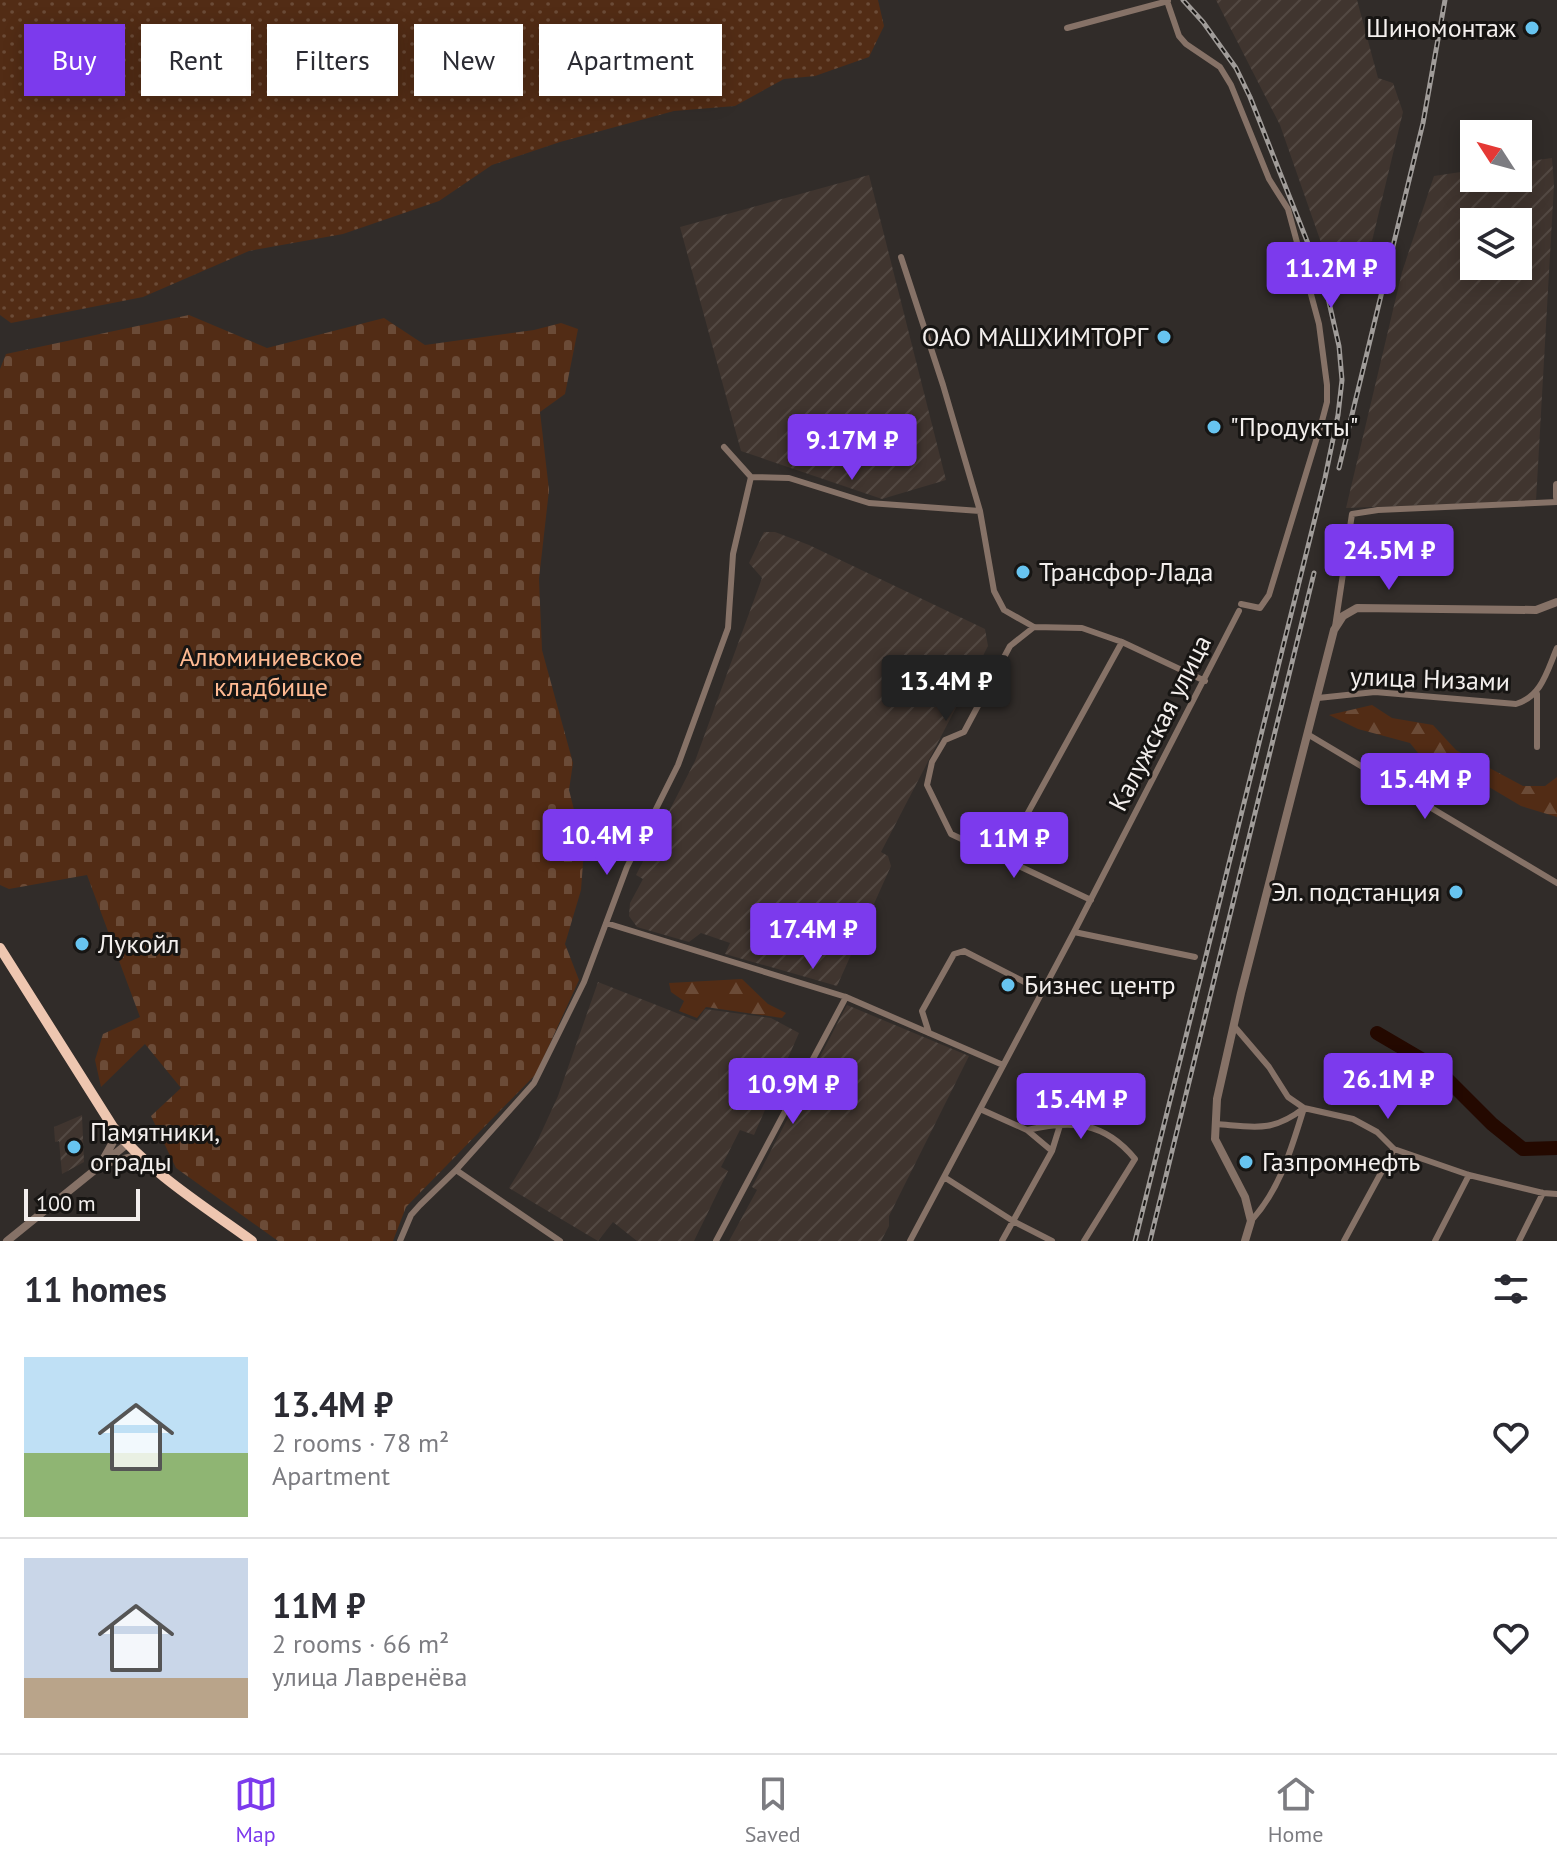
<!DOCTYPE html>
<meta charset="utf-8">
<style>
:root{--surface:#fff;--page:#f7f7f7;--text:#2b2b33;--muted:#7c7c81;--line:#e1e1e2;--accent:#7c3aed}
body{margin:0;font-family:"PT Sans",sans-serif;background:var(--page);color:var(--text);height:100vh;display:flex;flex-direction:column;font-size:30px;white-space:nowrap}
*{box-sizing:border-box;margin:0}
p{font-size:26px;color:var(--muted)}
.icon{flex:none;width:44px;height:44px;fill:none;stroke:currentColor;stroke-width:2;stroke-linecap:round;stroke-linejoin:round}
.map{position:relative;height:1241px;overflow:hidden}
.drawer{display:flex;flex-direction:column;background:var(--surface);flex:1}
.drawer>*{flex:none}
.hud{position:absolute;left:24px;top:24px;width:800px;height:72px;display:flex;gap:16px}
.needle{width:52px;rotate:306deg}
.controls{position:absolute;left:1460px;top:120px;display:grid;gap:16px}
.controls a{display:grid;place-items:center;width:72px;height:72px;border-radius:0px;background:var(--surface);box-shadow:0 4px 20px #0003;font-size:40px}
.scale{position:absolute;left:24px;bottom:20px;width:116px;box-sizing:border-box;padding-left:8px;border:4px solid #f3efed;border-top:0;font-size:22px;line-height:28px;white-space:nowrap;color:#f3efed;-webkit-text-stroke:6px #171513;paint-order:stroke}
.price{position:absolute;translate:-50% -68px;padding:0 18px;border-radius:8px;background:var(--accent);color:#fff;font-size:26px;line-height:52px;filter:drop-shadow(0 2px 4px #0008)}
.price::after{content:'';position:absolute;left:50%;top:48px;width:24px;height:18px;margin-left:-12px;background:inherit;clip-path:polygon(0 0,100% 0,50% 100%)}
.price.active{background:#222;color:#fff}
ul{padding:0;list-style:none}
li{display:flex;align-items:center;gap:24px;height:200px;padding:0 24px}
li+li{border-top:2px solid var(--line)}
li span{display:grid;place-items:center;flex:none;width:224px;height:160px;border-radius:0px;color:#555}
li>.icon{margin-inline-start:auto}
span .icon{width:96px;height:96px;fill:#fffc;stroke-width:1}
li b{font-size:34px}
h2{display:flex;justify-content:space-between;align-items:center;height:96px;padding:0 24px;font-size:34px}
.tag{padding:0 28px;border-radius:0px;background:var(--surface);box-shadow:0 4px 20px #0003;font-size:28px;line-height:72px}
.tag.active{background:var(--accent);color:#fff}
.menu{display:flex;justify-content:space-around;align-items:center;height:112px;border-top:2px solid var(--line);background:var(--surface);font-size:22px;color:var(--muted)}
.menu a{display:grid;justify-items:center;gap:4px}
.menu .active{color:var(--accent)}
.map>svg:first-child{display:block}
</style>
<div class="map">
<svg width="1557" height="1241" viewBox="0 0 1557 1241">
<defs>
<pattern id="industrial-furrows" width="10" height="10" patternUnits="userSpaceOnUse" patternTransform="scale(2)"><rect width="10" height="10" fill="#40352f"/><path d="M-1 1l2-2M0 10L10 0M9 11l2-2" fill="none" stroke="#534943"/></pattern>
<pattern id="green-dots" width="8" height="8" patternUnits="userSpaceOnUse" patternTransform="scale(2)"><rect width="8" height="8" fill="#522c15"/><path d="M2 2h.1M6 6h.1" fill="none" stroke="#6b4b37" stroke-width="1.8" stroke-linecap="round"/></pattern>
<pattern id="forest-firs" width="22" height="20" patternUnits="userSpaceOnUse" patternTransform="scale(2)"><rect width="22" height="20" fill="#522c15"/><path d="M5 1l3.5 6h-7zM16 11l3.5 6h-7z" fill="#6b4b37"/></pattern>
<pattern id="cemetery-stones" width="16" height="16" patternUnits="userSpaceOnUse" patternTransform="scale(2)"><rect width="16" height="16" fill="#522c15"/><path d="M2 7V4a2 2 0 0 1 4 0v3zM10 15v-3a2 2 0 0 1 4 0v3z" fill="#6b4b37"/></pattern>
</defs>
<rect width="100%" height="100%" fill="#312c29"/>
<path fill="url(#industrial-furrows)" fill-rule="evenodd" d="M1216,0H1357L1378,78L1393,83L1403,112L1372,241L1325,254L1280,125Z
M1552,158L1554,185L1536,501L1346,508L1402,272L1434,176L1474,170V178H1518V163ZM1474,222H1518V266H1474Z
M869,175L946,480L882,499L741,451L680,227Z
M764,532H775L809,545L985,629L988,646L881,852L888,856L891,866L837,986L725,954L730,943L701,933L689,942L637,927L629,916L630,903L643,879L636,875L695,761L762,578L749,563Z
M598,982L697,1021L705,1009L771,1018L799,1033L754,1135L740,1130L721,1167L728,1171L694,1241H637L613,1222L598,1241L509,1188L536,1144L558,1096Z
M847,1005L969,1056L889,1216V1226L881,1241H729L757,1190L752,1187Z
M82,1115L84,1162L62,1174L59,1141L55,1142L54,1127Z"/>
<path fill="url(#green-dots)" d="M0,0H878L884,26L869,57L815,76L784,79L735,106L674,111L560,142L492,165L439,201L343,234L249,251L143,297L11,323L0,315Z"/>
<path fill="url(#forest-firs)" d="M1372,705L1392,718L1433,725L1456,750L1523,786H1545L1557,777V817L1521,806L1489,787L1434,773L1410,743L1358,729L1329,715Z
M742,979L768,1004L786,1013L782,1018L706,1007L697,1018L679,1011L684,1001L671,992L669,983Z"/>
<path fill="url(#cemetery-stones)" d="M189,315L267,348L384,318L425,345L534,330L561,323L578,329L565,394L540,412L549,490L539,579L542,650L573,763L569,790L584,849L581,890L565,944L579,980L536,1074L406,1207L393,1241H278L176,1168L151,1116L181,1088L145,1044L101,1087L95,1060L103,1034L140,1017L87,875L9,889L0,885V369L6,354Z"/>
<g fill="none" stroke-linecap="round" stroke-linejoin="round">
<path stroke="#240900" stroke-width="14" d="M1377,1033L1435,1067L1492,1124L1523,1149L1557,1148"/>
<path stroke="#867267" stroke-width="6" d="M1167,1L1179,36L1186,44L1220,67L1231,85L1269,179L1288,209L1319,324L1327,385V402L1322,421L1269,595L1260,608L1241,604
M1067,28L1168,1
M901,257L943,385L980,511L994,591L1004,610L1034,627L1082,628L1122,642L1205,681
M724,447L751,477L789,478L869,503L980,511
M1034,627L1010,646L964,732L945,740L932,762L927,785L951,834L1091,900
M1335,627L1352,514L1378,510L1557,502
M1537,694V747
M1318,698L1375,692L1516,704C1542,696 1547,671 1557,648
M1309,735L1557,883
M1003,858L1122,642
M606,923L846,997L1003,1065
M1074,932L1195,957
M1234,1026L1269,1067L1288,1097L1304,1108C1291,1149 1281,1188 1251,1221
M929,1033L922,1011L954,954L964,951L1042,991
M980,1109L1027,1130L1052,1151L1002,1241
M1216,1124C1254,1127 1272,1133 1304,1108L1353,1119L1377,1132L1394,1149L1469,1175L1543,1193L1557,1194
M1027,1130C1071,1120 1104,1121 1135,1159L1084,1241
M1052,1151L1061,1122
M456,1170L560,1241
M944,1177L1013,1221L1052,1241
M400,1241L411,1215L420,1205L456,1170L534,1083L584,982L627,867L678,765L728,628L733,554L751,477
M716,1241L846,997
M910,1241L1074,932L1239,611
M1344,1241L1394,1149
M1435,1241L1469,1175
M1519,1241L1543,1193"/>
<path stroke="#867267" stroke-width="8" d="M1557,485V497
M103,1160L118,1133
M110,1162L138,1156
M7,1241L127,1144
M1245,1241L1251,1221L1245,1197L1215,1139L1217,1099L1241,993L1334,630L1343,616L1357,608L1536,610L1557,602"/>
<path stroke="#eec6b0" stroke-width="10" d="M0,948L113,1127C151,1174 204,1206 252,1241"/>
<defs>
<path id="rail" d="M1339,468L1423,123L1445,0
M1135,1241L1325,478L1338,415L1342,380L1339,346L1326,289L1250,97L1236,68L1203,22L1183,0
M1150,1241L1314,573"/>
</defs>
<use href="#rail" stroke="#a09c99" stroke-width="5"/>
<use href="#rail" stroke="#171513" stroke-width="2" stroke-dasharray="6" stroke-linecap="butt"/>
</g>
<g fill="#67c4f0" stroke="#171513" stroke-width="3">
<circle cx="1532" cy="28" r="8"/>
<circle cx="1164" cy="337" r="8"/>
<circle cx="1214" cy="427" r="8"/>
<circle cx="1023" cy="572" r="8"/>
<circle cx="1456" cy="892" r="8"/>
<circle cx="82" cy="944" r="8"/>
<circle cx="1008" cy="985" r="8"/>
<circle cx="74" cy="1147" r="8"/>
<circle cx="1246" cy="1162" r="8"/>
</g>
<g text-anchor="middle" stroke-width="6" stroke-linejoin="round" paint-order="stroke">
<g font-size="26" fill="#f3efed" stroke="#171513" text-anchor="start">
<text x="1516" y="37" text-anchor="end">Шиномонтаж</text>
<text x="1148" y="346" text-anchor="end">ОАО МАШХИМТОРГ</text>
<text x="1230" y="436">"Продукты"</text>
<text x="1039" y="581">Трансфор-Лада</text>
<text x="1440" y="901" text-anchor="end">Эл. подстанция</text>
<text x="98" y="953">Лукойл</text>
<text x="1024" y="994">Бизнес центр</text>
<text x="90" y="1141">Памятники,<tspan x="90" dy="30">ограды</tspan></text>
<text x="1262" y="1171">Газпромнефть</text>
</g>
<g font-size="26" fill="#ffba92" stroke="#171513">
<text x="271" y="666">Алюминиевское<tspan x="271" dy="30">кладбище</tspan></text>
</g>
<g font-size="26" fill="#f3efed" stroke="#171513">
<text transform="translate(1430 679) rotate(2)" y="9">улица Низами</text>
<text transform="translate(1160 723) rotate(-63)" y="9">Калужская улица</text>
</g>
</g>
</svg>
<div class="controls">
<a><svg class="needle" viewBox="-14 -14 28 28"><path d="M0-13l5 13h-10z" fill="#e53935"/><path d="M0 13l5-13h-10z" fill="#7c7c81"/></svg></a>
<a><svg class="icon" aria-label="layers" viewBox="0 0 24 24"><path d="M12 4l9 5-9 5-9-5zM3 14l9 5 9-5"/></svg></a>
</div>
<div class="scale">100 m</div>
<b class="price" style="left:1331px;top:310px">11.2M ₽</b>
<b class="price" style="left:852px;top:482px">9.17M ₽</b>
<b class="price" style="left:1389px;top:592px">24.5M ₽</b>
<b class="price active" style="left:946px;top:723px">13.4M ₽</b>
<b class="price" style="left:1425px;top:821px">15.4M ₽</b>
<b class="price" style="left:607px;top:877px">10.4M ₽</b>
<b class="price" style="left:1014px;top:880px">11M ₽</b>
<b class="price" style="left:813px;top:971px">17.4M ₽</b>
<b class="price" style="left:1388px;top:1121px">26.1M ₽</b>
<b class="price" style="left:793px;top:1126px">10.9M ₽</b>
<b class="price" style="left:1081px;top:1141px">15.4M ₽</b>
<div class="hud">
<a class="tag active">Buy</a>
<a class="tag">Rent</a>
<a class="tag">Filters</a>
<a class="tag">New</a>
<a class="tag">Apartment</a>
</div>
</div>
<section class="drawer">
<h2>11 homes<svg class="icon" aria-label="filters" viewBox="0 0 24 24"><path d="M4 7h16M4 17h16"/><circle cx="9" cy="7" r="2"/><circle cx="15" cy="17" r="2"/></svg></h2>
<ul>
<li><span style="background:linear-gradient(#bfe0f5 60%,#8fb573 0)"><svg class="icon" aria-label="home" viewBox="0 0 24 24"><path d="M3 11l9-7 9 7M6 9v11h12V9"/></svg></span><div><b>13.4M ₽</b><p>2 rooms · 78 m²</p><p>Apartment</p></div><svg class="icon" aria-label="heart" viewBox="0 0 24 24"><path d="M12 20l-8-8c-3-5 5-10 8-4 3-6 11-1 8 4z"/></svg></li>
<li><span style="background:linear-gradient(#c9d6e8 75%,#b9a48a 0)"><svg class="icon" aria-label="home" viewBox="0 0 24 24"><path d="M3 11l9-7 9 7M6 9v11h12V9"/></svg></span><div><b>11M ₽</b><p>2 rooms · 66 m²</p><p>улица Лавренёва</p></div><svg class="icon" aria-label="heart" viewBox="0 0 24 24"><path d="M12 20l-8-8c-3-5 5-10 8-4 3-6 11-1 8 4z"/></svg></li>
</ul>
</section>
<nav class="menu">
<a class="active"><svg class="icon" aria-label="map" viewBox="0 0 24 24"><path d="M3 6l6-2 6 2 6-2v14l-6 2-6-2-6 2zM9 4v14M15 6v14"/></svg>Map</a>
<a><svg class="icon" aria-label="saved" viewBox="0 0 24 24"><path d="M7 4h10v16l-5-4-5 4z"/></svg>Saved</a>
<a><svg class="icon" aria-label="home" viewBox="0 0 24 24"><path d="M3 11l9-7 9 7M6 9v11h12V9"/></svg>Home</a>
</nav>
